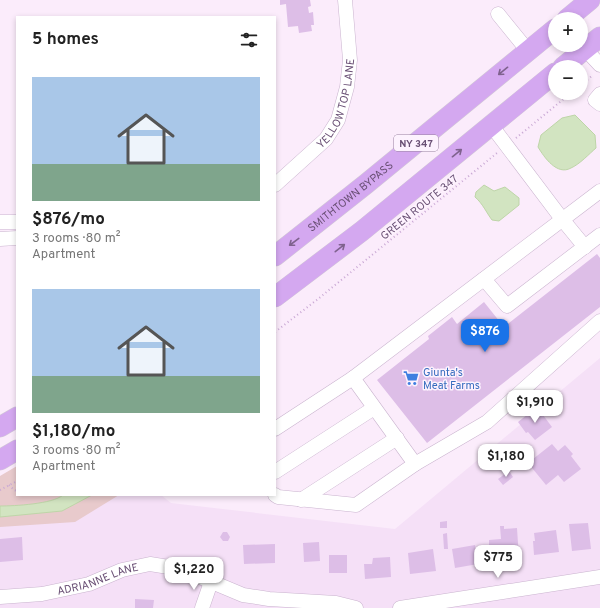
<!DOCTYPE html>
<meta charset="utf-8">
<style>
:root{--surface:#fff;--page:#f2f2f2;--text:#222;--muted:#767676;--accent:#1a73e8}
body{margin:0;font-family:Overpass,sans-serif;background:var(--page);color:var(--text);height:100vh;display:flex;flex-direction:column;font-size:15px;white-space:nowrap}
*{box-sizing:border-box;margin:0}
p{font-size:13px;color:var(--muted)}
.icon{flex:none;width:22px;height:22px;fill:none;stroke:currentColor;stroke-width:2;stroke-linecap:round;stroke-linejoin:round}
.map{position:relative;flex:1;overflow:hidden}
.drawer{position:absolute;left:16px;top:16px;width:260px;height:480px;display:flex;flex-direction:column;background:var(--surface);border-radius:0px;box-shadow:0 2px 6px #0003}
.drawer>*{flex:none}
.buttons{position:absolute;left:548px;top:12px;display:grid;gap:8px}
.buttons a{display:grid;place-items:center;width:40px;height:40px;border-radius:50%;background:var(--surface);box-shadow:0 2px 6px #0003;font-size:20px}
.price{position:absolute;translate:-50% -34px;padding:0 9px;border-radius:8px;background:#fff;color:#222;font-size:13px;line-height:26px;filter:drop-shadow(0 1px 2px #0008)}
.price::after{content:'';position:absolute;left:50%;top:24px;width:12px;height:9px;margin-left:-6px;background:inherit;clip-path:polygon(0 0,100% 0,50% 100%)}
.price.current{background:var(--accent);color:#fff}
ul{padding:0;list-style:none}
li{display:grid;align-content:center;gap:8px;height:212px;padding:0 16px}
li span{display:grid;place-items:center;height:124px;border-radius:0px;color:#555}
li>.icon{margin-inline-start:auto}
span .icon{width:72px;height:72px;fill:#fffc;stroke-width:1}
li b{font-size:17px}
h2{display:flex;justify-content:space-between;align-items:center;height:48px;padding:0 16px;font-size:17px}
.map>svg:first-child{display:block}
</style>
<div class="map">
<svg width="600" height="608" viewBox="0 0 600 608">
<rect width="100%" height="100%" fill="#fbecfb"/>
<path fill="#f5e0f7" d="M600,358V608H0V482L17,495H161L171,503L395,529Z"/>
<path fill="#e8cacc" d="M17,466V495H119L75,522L0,527V476Z"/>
<path fill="#d2e4c1" stroke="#bed5a8" d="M575,115L595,135L596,148C589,154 580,164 571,168C557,176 544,157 538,147L541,135L562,118Z
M484,185L494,191L505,187L519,198V205L499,221L492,220C486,212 483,204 475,197L476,192Z
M63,495H92L62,511L0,517V506C14,506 53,504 63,495Z"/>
<path fill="#ddbee7" d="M280,0H310L311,6L308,7L309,13L313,12L314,25H311L312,31L299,33L298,26L288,27L286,4L280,5Z
M597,254L600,258V307L427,443L377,380L429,339L428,336L452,317L457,324L484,302L504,327Z
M537,407L552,427L535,440L528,432L526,433L518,422Z
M552,444L558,451L565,445L573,454L571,456L581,469L564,482L558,475L546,485L528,463Z
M509,471L513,477L503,485L498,479Z
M447,521V528H440V522Z
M588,523L591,549L572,551L569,524Z
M500,526H504V529L517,528L519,559L494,560L493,547L489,548V540L501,539Z
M556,530L559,552L534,555L533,541H535L534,533Z
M223,532H227L230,537L228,541H223L220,537Z
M447,533L448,549H444L443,534Z
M22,537L23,560L0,562V539Z
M319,542L320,561L304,562L303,543Z
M275,544V563L244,564L243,545Z
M475,545L478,564L455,568L452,549Z
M433,549L436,571L410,574L408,553Z
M329,555H347V573H329Z
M390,557L391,577L365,579L364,564H372L373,558Z
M135,599L154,600L153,608H135Z"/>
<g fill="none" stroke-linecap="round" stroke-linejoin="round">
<defs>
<g id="minor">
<path d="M498,14L528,51"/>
<path d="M585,49L600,65"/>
<path d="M600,94L595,100L600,104"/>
<path d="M491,125L562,219L585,247"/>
<path id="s1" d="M275,185L326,139L338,120L347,87L350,60L345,0"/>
<path d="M0,222H17"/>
<path d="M0,239L17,238"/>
<path d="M484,279L507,306L600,235"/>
<path d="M353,378L415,464L487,422L600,321"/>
<path d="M275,429L353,378L600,191"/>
<path d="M275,472L374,408"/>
<path d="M275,495L278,497L356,505L415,464"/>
<path d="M301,500L397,438"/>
<path id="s2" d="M0,597L42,594L89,584L122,570L150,564L181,569L243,595L269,599L336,603L356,608"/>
<path d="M202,608L211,582"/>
<path d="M400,608L600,577"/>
</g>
<g id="highway">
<path d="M567,19L590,0"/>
<path d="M563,67L600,37"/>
<path id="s3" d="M275,256L366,184L555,29"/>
<path d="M275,297L362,231L555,73"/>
<path d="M0,427L17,417"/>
<path d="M0,460L17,450"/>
</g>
</defs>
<use href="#minor" stroke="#cab4cf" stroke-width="15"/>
<use href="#highway" stroke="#d2cad6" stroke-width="21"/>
<path stroke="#c9a8d4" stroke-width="2" stroke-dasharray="1 3" stroke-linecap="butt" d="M581,85L593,75
M516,138L571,93
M275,332L318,299L497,153
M9,485L14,490L17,491
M0,490L17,481"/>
<use href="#minor" stroke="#fff" stroke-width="14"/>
<use href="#highway" stroke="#d4a8f0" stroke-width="20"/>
</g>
<defs><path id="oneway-shaft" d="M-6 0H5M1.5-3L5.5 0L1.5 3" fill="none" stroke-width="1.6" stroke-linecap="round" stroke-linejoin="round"/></defs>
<g stroke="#7f628e">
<use href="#oneway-shaft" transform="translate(503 71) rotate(141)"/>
<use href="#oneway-shaft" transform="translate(457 153) rotate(-39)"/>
<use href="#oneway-shaft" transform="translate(294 242) rotate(143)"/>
<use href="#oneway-shaft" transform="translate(340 248) rotate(-38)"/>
</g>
<defs>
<symbol id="supermarket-bare" viewBox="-9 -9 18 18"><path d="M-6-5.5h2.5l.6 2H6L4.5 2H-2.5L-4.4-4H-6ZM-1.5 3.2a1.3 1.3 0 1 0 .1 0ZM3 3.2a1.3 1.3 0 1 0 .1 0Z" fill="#3f7fe0" stroke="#fdf2fe" stroke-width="2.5" paint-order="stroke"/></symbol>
</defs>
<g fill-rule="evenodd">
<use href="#supermarket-bare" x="400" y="367" width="22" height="22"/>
</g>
<g text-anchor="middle" stroke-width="3" stroke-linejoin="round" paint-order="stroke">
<rect fill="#fdf2fe" stroke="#96819e" stroke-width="1" x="394" y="135" width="44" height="16" rx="3"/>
<g font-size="10" font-weight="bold" fill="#6a5075">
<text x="416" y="147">NY 347</text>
</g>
<g font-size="11" fill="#6a5075" stroke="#fdf2fe">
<text dy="4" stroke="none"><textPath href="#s1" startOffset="106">YELLOW TOP LANE</textPath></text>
<text dy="4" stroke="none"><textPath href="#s3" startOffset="96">SMITHTOWN BYPASS</textPath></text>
<text transform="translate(419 207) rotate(-39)" y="4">GREEN ROUTE 347</text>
<text dy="4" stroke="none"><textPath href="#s2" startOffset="100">ADRIANNE LANE</textPath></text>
</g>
<g font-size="11" fill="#366cbe" stroke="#fdf2fe" text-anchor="start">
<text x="423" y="376">Giunta's<tspan x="423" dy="13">Meat Farms</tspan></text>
</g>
</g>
</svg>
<div class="buttons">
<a>+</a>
<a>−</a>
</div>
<b class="price current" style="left:485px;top:353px">$876</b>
<b class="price" style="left:535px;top:424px">$1,910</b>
<b class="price" style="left:506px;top:478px">$1,180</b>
<b class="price" style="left:498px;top:579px">$775</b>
<b class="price" style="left:194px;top:591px">$1,220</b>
<section class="drawer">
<h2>5 homes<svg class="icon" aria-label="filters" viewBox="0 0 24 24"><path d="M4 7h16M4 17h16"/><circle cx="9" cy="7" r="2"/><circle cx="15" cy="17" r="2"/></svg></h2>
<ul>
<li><span style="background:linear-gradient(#a9c7e8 70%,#7fa58c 0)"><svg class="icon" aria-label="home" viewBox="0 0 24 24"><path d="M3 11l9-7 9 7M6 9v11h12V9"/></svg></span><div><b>$876/mo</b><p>3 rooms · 80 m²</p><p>Apartment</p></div></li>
<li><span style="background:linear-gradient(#a9c7e8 70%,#7fa58c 0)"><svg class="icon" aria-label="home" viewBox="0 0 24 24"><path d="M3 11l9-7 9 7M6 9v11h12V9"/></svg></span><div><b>$1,180/mo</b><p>3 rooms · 80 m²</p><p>Apartment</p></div></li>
</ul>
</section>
</div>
